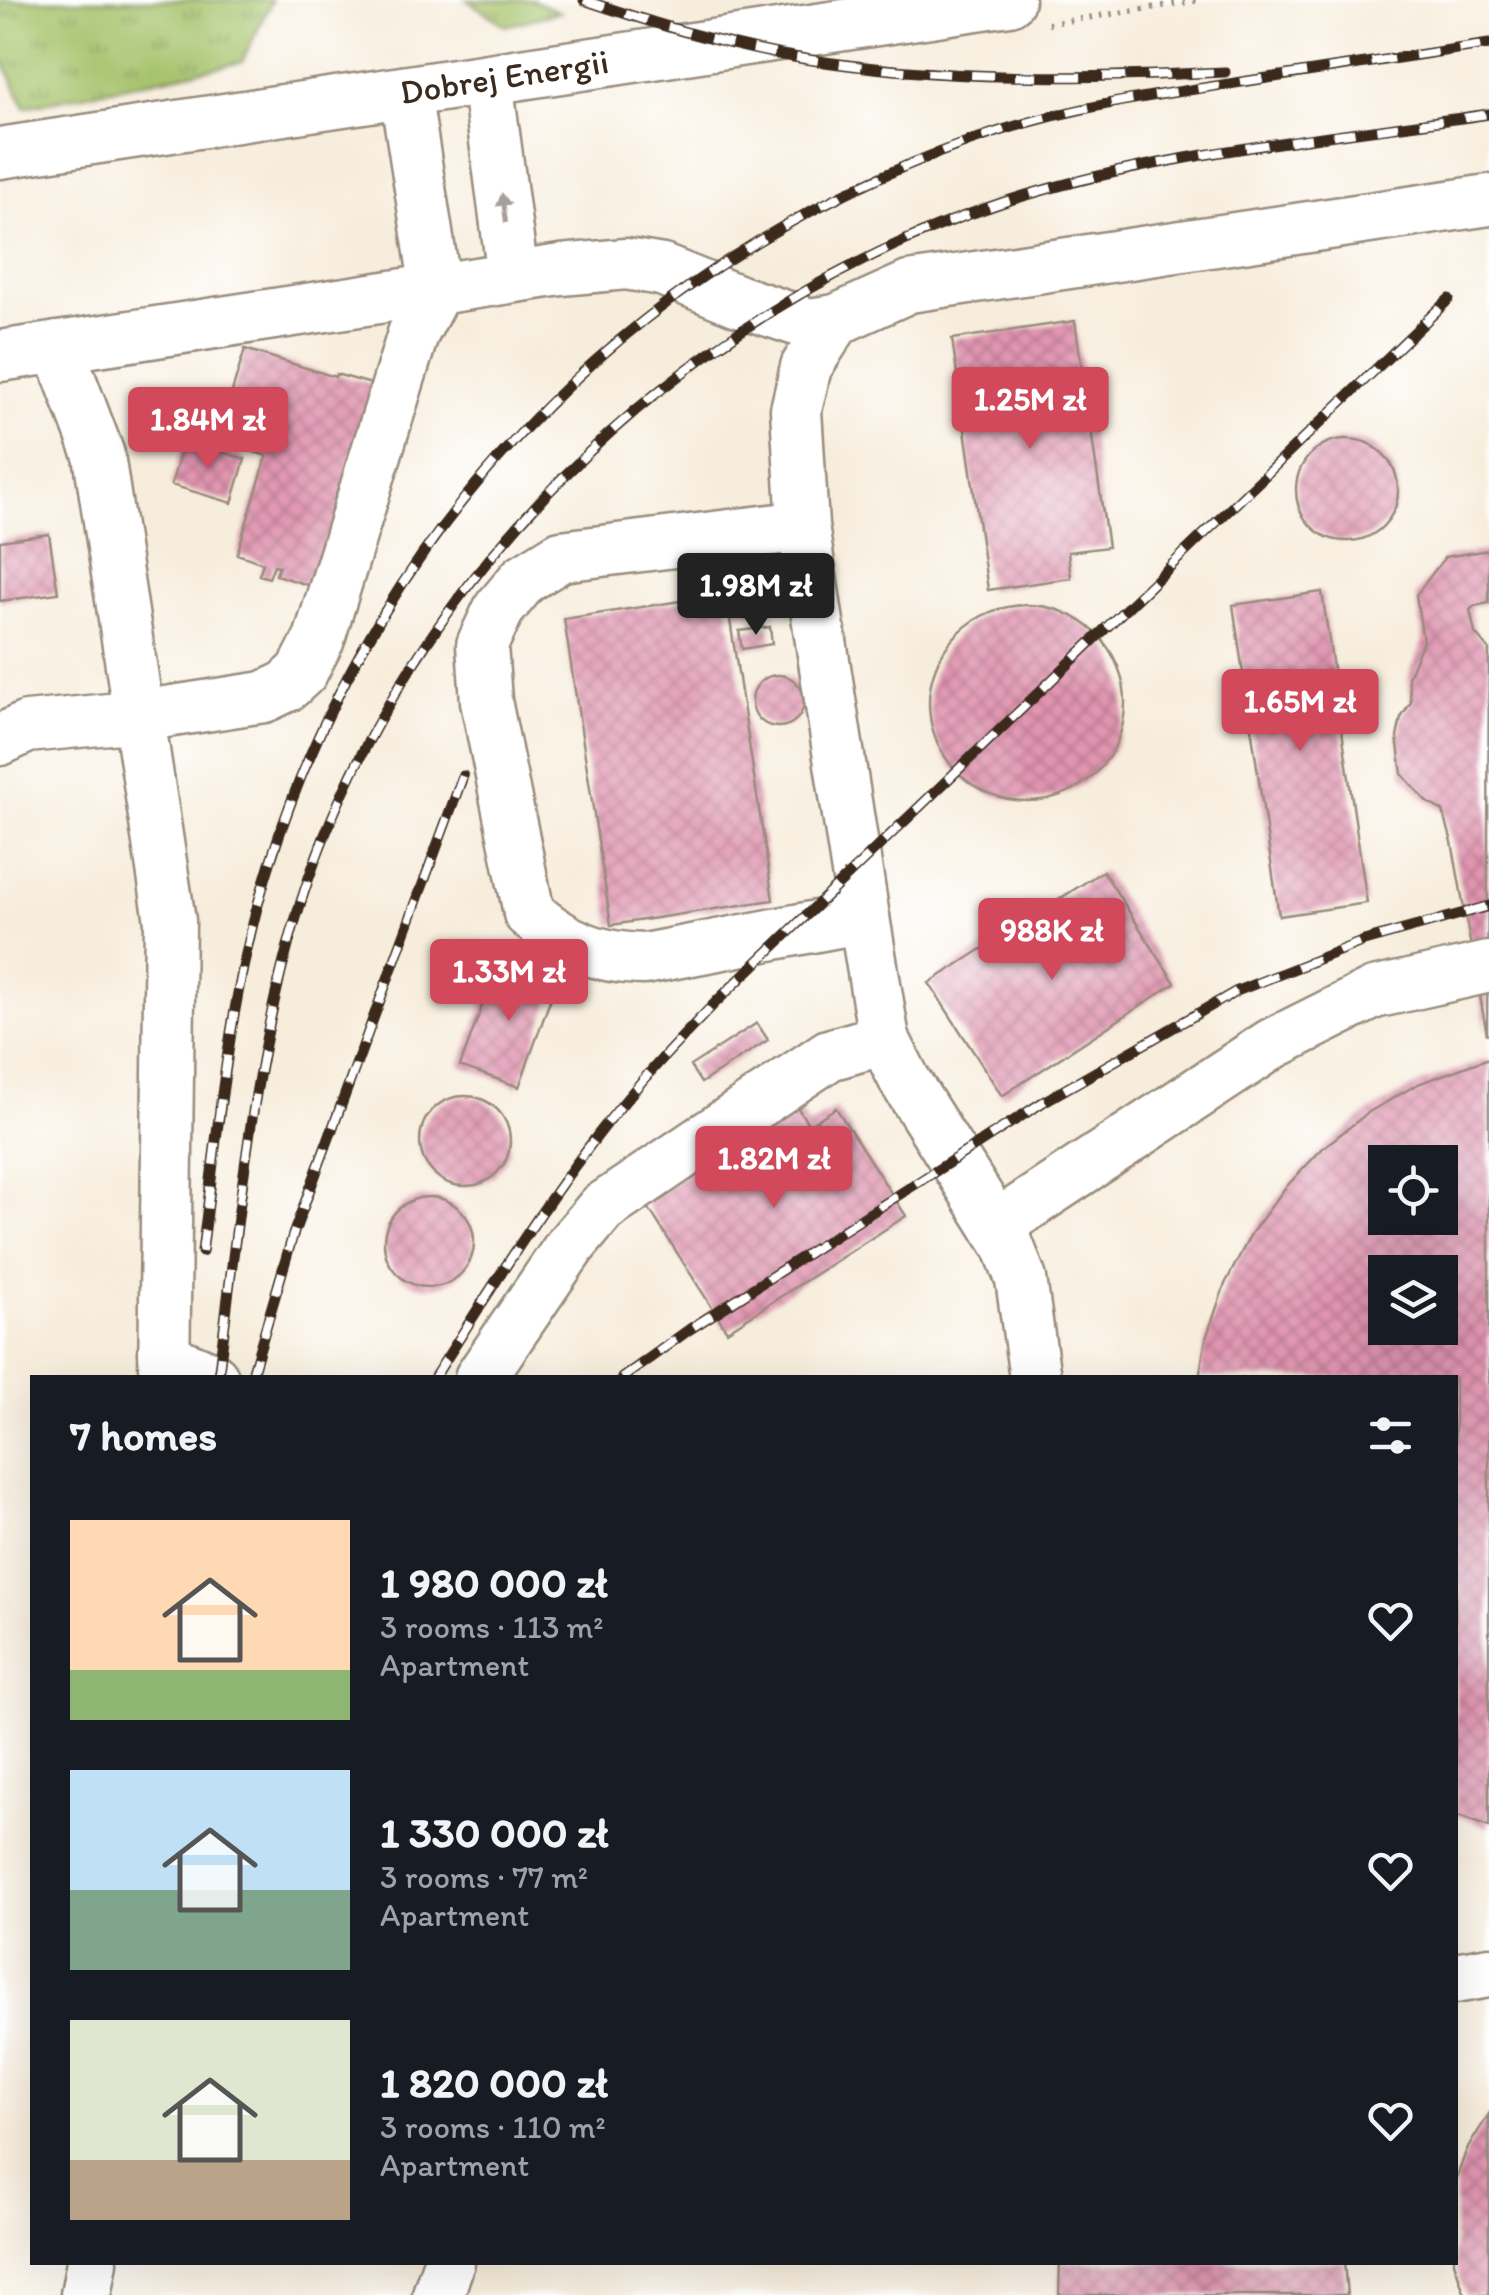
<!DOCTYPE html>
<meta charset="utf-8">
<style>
:root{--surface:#171b24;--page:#20242c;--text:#f1f3f6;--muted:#9ea1a6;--accent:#d1495b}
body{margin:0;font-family:Itim,sans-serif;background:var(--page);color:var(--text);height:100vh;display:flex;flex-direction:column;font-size:38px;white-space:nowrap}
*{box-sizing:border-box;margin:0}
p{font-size:32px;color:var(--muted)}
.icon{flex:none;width:55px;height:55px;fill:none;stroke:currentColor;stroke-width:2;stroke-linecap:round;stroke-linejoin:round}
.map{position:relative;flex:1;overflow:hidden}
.panel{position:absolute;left:30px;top:1375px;width:1428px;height:890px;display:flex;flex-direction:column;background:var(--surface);border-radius:0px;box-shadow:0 10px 40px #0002}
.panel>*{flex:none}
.buttons{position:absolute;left:1368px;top:1145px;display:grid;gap:20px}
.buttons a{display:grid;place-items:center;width:90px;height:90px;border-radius:0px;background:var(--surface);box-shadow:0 10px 40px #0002;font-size:50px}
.price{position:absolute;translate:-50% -85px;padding:0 22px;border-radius:10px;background:var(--accent);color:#fff;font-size:32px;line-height:65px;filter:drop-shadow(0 2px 5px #0008)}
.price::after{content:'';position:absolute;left:50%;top:60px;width:30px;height:22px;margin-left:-15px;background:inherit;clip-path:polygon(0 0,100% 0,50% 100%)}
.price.selected{background:#222;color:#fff}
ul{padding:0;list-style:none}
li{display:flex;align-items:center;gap:30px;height:250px;padding:0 40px}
li span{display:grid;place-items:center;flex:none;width:280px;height:200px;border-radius:0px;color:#555}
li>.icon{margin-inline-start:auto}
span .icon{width:120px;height:120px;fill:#fffc;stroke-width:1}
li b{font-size:42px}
h2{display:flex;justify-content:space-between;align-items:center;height:120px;padding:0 40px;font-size:42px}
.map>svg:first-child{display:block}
</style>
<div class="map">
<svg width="1489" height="2295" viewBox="0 0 1489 2295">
<defs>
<pattern id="grass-tufts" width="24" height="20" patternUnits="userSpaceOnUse" patternTransform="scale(2.5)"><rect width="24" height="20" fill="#a5c26a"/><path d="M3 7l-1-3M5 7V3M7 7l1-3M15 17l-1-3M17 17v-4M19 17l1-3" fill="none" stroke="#889e57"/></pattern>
<pattern id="building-cross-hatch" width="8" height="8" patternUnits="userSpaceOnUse" patternTransform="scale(2.5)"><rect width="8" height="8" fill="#e195b1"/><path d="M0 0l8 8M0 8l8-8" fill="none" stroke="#b87a8f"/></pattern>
</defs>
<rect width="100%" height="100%" fill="#fff"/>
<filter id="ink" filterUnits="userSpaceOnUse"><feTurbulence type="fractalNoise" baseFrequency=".01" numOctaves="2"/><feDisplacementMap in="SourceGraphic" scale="20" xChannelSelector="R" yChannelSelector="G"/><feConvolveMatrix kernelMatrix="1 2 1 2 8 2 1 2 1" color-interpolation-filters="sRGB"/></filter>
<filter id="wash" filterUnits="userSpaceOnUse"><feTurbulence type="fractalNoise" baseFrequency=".0048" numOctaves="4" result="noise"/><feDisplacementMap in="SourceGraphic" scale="40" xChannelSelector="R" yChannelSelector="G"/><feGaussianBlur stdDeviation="2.25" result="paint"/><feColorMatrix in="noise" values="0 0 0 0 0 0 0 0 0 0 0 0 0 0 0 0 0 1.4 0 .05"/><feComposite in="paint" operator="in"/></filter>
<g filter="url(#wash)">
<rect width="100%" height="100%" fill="#f7eddc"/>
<path fill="url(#grass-tufts)" stroke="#707644" stroke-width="2.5" d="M0,0H272L242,62L25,107L0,54Z
M467,0H533L560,12L506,26Z"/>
<g id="blocks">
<path fill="url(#building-cross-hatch)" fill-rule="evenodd" d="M1075,321L1108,547L1068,552L1071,578L988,590L952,339Z
M245,349L335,377L336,374L382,387L349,598L276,575L279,566L274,565L269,578L259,575L263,563L237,554L267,456L217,441Z
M1296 490a51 51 0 1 1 102 0a51 51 0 1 1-102 0Z
M184,441L245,459L232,503L171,485Z
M49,534L58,593L0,601V541Z
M1489,550V603L1474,606L1470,610L1475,633L1489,650L1487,1035L1452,842L1443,811L1427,802L1402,774L1397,737L1401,718L1411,702L1408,677L1423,641L1416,595L1445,557Z
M764,591L767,609L736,614L734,596Z
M1322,592L1367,903L1279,916L1233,605Z
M726,594L773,900L611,925L564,619Z
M929 703a98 98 0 1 1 196 0a98 98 0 1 1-196 0Z
M770,627L772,644L742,649L739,631Z
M752 701a26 26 0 1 1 52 0a26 26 0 1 1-52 0Z
M1103,871L1175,983L1002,1096L929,983Z
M499,960L557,981L519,1087L460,1066Z
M757,1023L768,1040L701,1083L690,1066Z
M1489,1058V1827L1455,1815V1378H1199L1206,1338L1225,1284L1251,1234L1285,1188L1324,1147L1369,1112L1418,1084ZM1385,1162H1440V1218H1385ZM1385,1272H1440V1328H1385Z
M420 1141a45 45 0 1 1 90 0a45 45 0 1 1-90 0Z
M795,1104L809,1125L836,1108L906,1216L727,1331L644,1201Z
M384 1242a45 45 0 1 1 90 0a45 45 0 1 1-90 0Z
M1489,2114V2295H1465L1454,2262L1455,2182L1467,2149Z
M1060,2262H1344L1347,2295H1059Z"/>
</g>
</g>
<g filter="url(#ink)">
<use href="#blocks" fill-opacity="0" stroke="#998c7d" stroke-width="2.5"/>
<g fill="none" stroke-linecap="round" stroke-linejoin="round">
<defs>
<g id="minor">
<path d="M487,80L513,277"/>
<path id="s1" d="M0,153L1009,0"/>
<path d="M58,347L99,455L170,921L164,1378"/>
<path d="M0,356L561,270L626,264L662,270L739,301L809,324L836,320L909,287L1489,200"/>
<path d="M803,526L864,917L644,959C597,958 563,944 529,913L486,701L482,645L499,609L524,579L561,556L803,526L796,410L806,367L836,320"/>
<path d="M0,740L27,727L140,716L264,697L287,686L302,672L319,639L413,334L436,290L405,92"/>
<path d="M864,917L884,1039L905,1081L1008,1245L1021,1279L1035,1378"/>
<path d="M996,1226L1272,1044L1374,993L1489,967"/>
<path d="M164,1352L179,1364L213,1378"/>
<path d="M480,1378L570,1246L602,1208L829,1055L884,1039"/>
<path d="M1455,1978L1489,1972"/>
<path d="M86,2295L92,2262"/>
<path d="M438,2295L449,2262"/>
</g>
</defs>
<use href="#minor" stroke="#998c7d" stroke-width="55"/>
<path stroke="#998c7d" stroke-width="6" stroke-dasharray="2.5 8" stroke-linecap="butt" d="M1048,24L1201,0"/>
<use href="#minor" stroke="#fff" stroke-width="50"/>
<defs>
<path id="rail" d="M584,0C655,24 730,47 805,59C943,81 1086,79 1225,72
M202,1252C219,1122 230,989 270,863C381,512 652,242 1003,130C1078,106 1156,95 1235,83C1319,70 1404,57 1489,44
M218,1378C238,1224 251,1070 295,921C394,587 675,311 1004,202C1155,153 1331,137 1489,114
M251,1378L293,1235L463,776
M434,1378C488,1294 540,1209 601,1131C637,1084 677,1042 718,1000L1449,299
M622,1378L690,1329L1043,1102L1237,991L1364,941L1489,906"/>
</defs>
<use href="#rail" stroke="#3b2a1e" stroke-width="11"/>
<use href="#rail" stroke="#fff" stroke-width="8" stroke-dasharray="22" stroke-linecap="butt"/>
</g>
<defs><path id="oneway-solid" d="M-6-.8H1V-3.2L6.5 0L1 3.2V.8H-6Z" transform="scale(2.5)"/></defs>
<use fill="#a79f9a" href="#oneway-solid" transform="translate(504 208) rotate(-98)"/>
</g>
<g text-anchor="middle" stroke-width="10" stroke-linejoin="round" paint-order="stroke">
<g font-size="35" fill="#3b2a1e" stroke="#fff">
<text dy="12" stroke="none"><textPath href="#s1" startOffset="510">Dobrej Energii</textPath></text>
</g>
</g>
</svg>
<div class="buttons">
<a><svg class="icon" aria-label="locate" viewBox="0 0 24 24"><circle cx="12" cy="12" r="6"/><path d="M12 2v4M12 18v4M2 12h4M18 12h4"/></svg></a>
<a><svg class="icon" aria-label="layers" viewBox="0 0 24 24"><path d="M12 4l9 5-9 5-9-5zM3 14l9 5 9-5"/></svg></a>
</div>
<b class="price" style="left:1030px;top:452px">1.25M zł</b>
<b class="price" style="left:208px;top:472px">1.84M zł</b>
<b class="price selected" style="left:756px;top:638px">1.98M zł</b>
<b class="price" style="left:1300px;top:754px">1.65M zł</b>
<b class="price" style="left:1052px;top:983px">988K zł</b>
<b class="price" style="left:509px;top:1024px">1.33M zł</b>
<b class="price" style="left:774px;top:1211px">1.82M zł</b>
<section class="panel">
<h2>7 homes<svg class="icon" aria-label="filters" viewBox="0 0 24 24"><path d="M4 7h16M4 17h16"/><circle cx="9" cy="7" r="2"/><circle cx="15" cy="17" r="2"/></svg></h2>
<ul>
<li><span style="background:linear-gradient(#ffd9b3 75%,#8fb573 0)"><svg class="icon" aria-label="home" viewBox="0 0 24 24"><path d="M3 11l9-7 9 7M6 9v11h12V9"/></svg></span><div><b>1 980 000 zł</b><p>3 rooms · 113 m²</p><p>Apartment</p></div><svg class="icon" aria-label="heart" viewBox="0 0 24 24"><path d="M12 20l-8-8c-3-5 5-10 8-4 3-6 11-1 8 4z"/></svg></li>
<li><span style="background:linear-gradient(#bfe0f5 60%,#7fa58c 0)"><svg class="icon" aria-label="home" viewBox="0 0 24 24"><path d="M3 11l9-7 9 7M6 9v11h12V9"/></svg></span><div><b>1 330 000 zł</b><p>3 rooms · 77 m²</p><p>Apartment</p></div><svg class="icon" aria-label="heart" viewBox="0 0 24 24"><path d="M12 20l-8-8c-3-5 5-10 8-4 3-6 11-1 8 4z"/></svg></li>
<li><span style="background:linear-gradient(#dfe7d0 70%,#b9a48a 0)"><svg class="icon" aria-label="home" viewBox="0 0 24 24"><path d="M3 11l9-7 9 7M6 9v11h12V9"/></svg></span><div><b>1 820 000 zł</b><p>3 rooms · 110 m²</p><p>Apartment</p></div><svg class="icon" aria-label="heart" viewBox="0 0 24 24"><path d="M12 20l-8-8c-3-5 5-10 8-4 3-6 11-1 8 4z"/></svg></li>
</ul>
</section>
</div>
